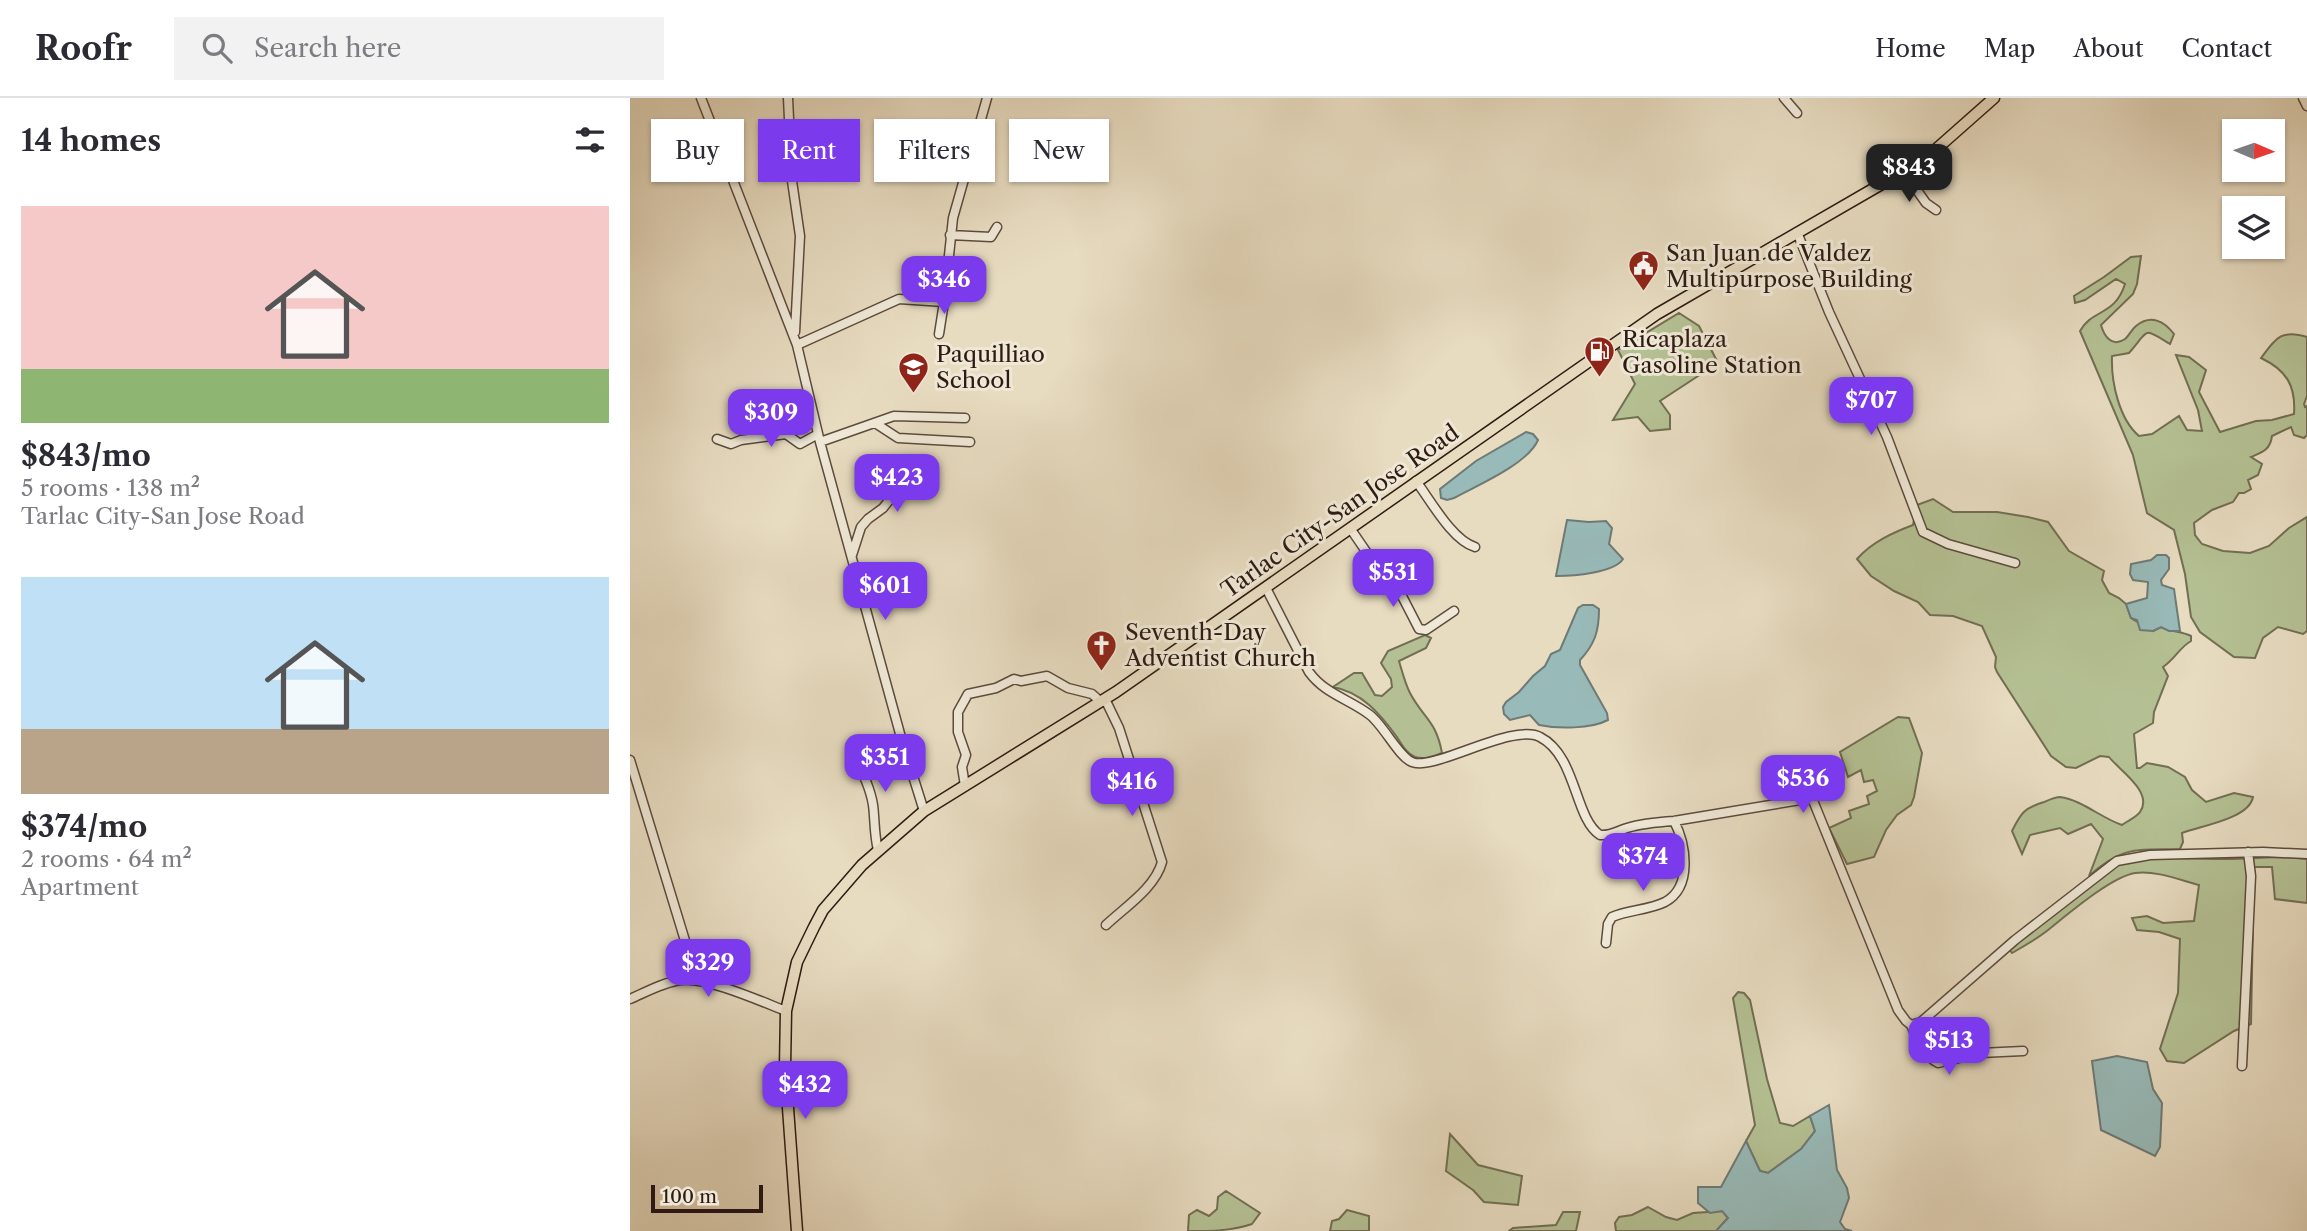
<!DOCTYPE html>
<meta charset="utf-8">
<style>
:root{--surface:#fff;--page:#f2f2f3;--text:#2b2b33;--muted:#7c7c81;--line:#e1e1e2;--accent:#7c3aed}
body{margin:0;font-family:"Libre Caslon Text",serif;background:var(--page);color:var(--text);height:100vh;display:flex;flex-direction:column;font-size:26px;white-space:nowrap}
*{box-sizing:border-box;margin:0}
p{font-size:23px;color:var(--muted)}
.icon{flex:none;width:38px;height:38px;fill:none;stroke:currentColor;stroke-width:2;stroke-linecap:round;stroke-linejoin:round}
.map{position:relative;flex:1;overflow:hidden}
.details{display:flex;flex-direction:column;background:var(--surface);width:630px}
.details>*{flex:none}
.banner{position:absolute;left:21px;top:21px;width:665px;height:63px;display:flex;gap:14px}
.needle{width:46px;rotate:92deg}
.tools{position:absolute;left:1592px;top:21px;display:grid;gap:14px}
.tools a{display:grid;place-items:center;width:63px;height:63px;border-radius:0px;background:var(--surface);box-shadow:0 2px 5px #0004;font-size:35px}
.scale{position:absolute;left:21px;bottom:18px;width:112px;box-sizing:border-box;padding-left:7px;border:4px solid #2f1b13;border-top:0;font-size:19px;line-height:24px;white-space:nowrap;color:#2f1b13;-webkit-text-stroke:5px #efe8d6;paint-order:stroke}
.price{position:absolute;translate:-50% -60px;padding:0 16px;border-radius:14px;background:var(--accent);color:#fff;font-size:23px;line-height:46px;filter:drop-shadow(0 2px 4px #0008)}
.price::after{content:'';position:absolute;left:50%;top:42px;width:21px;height:16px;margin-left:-10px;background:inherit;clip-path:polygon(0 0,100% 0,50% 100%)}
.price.on{background:#222;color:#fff}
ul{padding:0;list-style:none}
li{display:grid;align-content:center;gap:14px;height:371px;padding:0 21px}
li span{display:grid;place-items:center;height:217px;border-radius:0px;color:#555}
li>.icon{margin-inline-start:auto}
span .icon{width:126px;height:126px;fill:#fffc;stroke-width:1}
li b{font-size:30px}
h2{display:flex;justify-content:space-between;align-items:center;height:84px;padding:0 21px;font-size:30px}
.tag{padding:0 24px;border-radius:0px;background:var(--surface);box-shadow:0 2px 5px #0004;font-size:24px;line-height:63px}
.tag.on{background:var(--accent);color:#fff}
header{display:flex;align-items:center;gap:42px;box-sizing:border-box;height:98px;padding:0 35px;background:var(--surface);border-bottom:2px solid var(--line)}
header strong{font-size:33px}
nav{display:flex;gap:38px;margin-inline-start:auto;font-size:24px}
.search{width:490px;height:63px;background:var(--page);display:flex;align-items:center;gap:18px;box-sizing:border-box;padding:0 24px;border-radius:0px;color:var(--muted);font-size:26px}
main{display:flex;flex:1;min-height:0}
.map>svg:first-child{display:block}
</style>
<header>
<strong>Roofr</strong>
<div class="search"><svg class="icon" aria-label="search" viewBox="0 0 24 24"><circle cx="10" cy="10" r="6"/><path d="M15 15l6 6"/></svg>Search here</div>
<nav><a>Home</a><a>Map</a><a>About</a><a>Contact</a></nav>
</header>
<main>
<section class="details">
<h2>14 homes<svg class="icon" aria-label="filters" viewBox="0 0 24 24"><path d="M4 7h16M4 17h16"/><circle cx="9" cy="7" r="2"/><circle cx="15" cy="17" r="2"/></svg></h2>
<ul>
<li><span style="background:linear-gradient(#f6c9c9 75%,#8fb573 0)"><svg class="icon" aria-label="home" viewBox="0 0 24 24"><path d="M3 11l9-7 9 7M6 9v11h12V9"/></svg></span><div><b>$843/mo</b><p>5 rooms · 138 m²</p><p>Tarlac City-San Jose Road</p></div></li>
<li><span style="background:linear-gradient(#bfe0f5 70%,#b9a48a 0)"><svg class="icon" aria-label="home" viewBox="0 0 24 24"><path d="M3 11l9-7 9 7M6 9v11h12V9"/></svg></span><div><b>$374/mo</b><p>2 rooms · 64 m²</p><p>Apartment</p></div></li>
</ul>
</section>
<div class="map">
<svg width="1677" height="1133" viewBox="0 0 1677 1133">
<rect width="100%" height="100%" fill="#e7dbc0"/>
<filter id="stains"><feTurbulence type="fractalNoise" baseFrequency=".00286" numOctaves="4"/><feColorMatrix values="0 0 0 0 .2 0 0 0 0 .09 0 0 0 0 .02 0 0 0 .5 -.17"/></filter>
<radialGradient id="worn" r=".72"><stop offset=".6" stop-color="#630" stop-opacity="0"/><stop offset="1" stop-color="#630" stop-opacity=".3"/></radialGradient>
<path fill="#b4c093" stroke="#726e53" stroke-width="2" d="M1511,158L1507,186L1503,196L1471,227C1474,238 1482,250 1495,241C1499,238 1501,232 1506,228C1521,216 1534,223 1544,236L1540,246C1512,229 1520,231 1499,255L1482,258C1481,284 1489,321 1509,338L1522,336L1549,318L1557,332L1572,333L1568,312L1546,257L1559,259L1576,272L1569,294L1590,334L1626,323L1642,322L1664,316C1666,287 1656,272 1631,260C1646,240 1651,231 1677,239V298L1674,306L1675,309L1677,308V337L1674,340L1664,337L1661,329L1642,338C1640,352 1633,354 1621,359L1632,366L1628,377L1618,382L1621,391L1614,395H1609L1603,404L1582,412L1564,425L1565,437L1572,446L1593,453L1620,455L1639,448L1659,430L1677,419V533L1673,536L1648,529L1633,540L1625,560L1604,559L1570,534L1561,519L1555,476L1544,432L1517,415L1503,357L1450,233C1462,211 1485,218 1495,186L1486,181L1455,202L1445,205L1444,198L1474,179L1501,159Z
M1049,215L1069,228L1088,265L1030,303L1040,317V331L1020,333L1008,319L983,322L1005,286L988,252Z
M1303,401L1323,414H1367L1398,419L1418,424L1439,453L1474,473L1472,482L1479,495L1489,500L1496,506L1501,520L1523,533L1531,529C1541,534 1551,533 1561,538V543C1549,550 1545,561 1533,569L1538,578L1524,614L1523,625L1504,636L1507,670H1510L1517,665L1538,669L1555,679L1562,692L1576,704L1604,695L1623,699C1619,721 1570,728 1552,735L1553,744L1550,751C1508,752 1493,747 1459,778L1473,741L1461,726L1438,736L1430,730L1400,737L1392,756L1382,733C1391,715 1394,710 1414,704C1419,702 1425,699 1430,699C1452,702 1471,720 1492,727C1497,723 1507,719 1510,714C1524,694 1489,672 1479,659L1470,658L1446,670L1436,669L1421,658L1367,574L1365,569L1366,559L1352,528L1323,518L1300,517L1288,504L1264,493L1241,478L1227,461C1242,444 1262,435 1283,427L1287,407Z
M795,537L801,540L796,550L769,563C772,573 775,585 780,595C793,620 806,622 812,655C803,658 795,662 785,659C776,655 772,647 767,639C750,616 732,594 703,589L724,575H732L745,597L752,598L762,589L761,581L751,565L758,553Z
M1268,619L1279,620L1292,655L1284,699L1281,707L1267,717L1256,732L1244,759L1217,766L1199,730L1221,720L1219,713L1239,706L1237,698L1247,693L1243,682L1234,684L1231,672L1218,679L1210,654Z
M1656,759L1677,761V805L1645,801L1642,769H1624L1621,926L1604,933L1554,965L1537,963L1530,951L1548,895L1550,841L1529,834L1507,832L1502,820L1517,818L1533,825L1564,823L1569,787C1550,782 1525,772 1505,775C1481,779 1438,816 1418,832C1407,841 1394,848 1382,855L1378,850L1482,769C1517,755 1559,762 1596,761C1616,761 1636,759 1656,759Z
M1108,894L1114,895L1120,902L1137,981L1150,1025L1163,1028L1180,1018L1185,1033L1171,1051L1138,1075L1130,1073L1116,1043L1125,1027L1103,900Z
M820,1036L848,1067L892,1078L888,1107L854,1104L843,1092L816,1073Z
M596,1093L630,1115L622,1126C602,1133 580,1133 558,1133L559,1117L567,1112L579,1118L587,1111L588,1099Z
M1018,1109L1036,1119L1047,1122L1063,1115L1093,1113L1098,1120L1086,1133H986L985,1125L989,1119L1002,1117Z
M717,1112L739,1118V1133H700L702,1123L709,1121Z
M933,1114H950L946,1133H879L883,1130L926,1127Z"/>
<path fill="#98bab8" stroke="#6e7a76" stroke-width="2" d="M896,334L903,336L908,342C898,366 846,388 824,400L817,402L811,400L810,391L846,363Z
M937,422L959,424L976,423L982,430L979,446L993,461C984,475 943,478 926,478Z
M1527,457H1536L1539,460V471L1531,482L1532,487L1544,491L1550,533H1539L1531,529L1523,533L1510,532L1507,522L1501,520L1496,506L1517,500L1518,484L1503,482L1500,476L1501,466L1521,462Z
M953,507H963L969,511C969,533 965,546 950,562V567L977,615L978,622C961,631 928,631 909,627L900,617L880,622L874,616L873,609L876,604L889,594L903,578L915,568L921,556L930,552L948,510Z
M1487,958L1517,964L1523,991L1532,1005L1530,1049L1525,1058L1471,1032L1462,963Z
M1199,1007L1207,1072L1217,1090L1219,1100L1210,1124L1215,1131L1222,1133H1086L1098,1120L1092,1113L1080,1115L1068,1105V1089H1091L1116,1043L1130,1073L1138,1075L1171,1051L1185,1033L1180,1018Z"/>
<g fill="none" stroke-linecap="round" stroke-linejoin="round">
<defs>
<path id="minor" d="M71,0L167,247
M158,0L162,83L170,138L165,234
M1154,0L1167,15
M1673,0L1677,8
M1274,74L1296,105L1306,112
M1167,134L1199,214L1257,339L1293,434L1318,446L1385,465
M320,137L361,139L367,129
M309,236L314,204
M245,325L268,340L340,344
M87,341L101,346L111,342L156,336L170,346L188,336
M190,344L264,318L335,320
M786,383C801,403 822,442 845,449
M720,430L746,468L757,469L789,531L796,532L824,513
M222,457L231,429L238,421L253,410L269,390L270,375L283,374L293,364
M636,490L679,574C695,596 719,601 740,617C754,628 769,659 782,664C803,674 883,624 910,639C947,658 944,720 970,737C981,738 987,733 997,730C1013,725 1028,724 1044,723L1182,700L1268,912L1276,923L1281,927L1291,924L1385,842L1487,763L1520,757L1633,754L1677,756
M475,601L489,630L532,764C525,790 495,809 476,827
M222,653C230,670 240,688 243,707C245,722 244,736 248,752
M0,662L67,882
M1173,682L1182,700
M335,688L332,669L336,657L328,634V614L338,596L366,590L384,581L391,583L417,578L438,590L462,596L471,604
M294,713L272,643L190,344L167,247L269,201L314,204L323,120L357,0
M976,845L978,826L982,819C998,812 1019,812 1035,804C1063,789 1056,746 1044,723
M0,901C16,894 34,884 51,882C77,879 130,903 156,913
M1281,927C1287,941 1293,957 1308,965L1350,955L1393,953
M1612,968L1621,778L1618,754"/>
<path id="major" d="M167,1133L155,969L156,913L167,864L184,829L193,812L232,767L294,713L486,594L1027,216L1295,61L1364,0"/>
</defs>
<use href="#minor" stroke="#5d4b3e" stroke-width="11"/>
<use href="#major" stroke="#2f1b13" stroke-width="13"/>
<use href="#minor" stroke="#efe8d6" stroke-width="8"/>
<use href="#major" stroke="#e7dbc0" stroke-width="10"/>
</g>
<defs>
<symbol id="civic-pin" viewBox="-11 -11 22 30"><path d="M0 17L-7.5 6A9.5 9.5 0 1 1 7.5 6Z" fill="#8f2418" stroke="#efe8d6"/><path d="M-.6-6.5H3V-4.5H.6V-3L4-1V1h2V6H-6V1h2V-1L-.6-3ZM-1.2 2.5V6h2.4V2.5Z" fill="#fff"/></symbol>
<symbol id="fuel-pin" viewBox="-11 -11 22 30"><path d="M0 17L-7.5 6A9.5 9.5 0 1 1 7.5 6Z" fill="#8f2418" stroke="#efe8d6"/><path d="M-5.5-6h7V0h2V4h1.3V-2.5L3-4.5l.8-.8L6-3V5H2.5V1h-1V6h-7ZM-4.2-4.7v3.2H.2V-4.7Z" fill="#fff"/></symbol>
<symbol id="school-pin" viewBox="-11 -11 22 30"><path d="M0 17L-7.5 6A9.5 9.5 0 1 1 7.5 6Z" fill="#8f2418" stroke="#efe8d6"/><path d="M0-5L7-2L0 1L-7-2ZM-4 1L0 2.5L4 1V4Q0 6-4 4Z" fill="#fff"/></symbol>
<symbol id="church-pin" viewBox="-11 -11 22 30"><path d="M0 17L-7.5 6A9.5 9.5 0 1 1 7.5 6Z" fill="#8f2418" stroke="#efe8d6"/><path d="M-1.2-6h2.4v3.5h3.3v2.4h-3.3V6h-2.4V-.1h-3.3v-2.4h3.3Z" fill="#fff"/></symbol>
</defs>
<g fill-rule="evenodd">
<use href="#civic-pin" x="996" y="150" width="35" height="47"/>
<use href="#fuel-pin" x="952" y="236" width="35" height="47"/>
<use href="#school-pin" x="266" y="252" width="35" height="47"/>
<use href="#church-pin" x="454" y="530" width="35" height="47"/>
</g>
<g text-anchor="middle" stroke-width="6" stroke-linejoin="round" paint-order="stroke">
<g font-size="23" fill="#2f1b13" stroke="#efe8d6" text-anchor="start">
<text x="1036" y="163">San Juan de Valdez<tspan x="1036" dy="26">Multipurpose Building</tspan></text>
<text x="992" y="249">Ricaplaza<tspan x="992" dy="26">Gasoline Station</tspan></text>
<text x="306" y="264">Paquilliao<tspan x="306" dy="26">School</tspan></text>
<text x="495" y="542">Seventh-Day<tspan x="495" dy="26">Adventist Church</tspan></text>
</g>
<g font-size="23" fill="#2f1b13" stroke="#efe8d6">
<text transform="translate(710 413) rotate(-35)" y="8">Tarlac City-San Jose Road</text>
</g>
</g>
<rect width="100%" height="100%" filter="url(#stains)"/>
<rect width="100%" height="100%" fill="url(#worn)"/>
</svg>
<div class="tools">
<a><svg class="needle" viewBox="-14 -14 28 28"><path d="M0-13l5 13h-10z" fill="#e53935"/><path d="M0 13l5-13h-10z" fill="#7c7c81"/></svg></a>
<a><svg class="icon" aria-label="layers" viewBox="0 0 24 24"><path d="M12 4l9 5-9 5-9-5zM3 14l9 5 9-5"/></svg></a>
</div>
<div class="scale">100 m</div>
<b class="price on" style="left:1279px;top:106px">$843</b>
<b class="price" style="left:314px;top:218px">$346</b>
<b class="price" style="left:1241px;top:339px">$707</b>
<b class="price" style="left:141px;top:351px">$309</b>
<b class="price" style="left:267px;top:416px">$423</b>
<b class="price" style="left:763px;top:511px">$531</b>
<b class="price" style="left:255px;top:524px">$601</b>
<b class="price" style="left:255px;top:696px">$351</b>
<b class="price" style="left:1173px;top:717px">$536</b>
<b class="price" style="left:502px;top:720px">$416</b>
<b class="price" style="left:1013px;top:795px">$374</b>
<b class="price" style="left:78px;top:901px">$329</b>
<b class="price" style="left:1319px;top:979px">$513</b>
<b class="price" style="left:175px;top:1023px">$432</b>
<div class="banner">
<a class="tag">Buy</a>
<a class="tag on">Rent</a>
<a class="tag">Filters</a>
<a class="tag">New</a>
</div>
</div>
</main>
